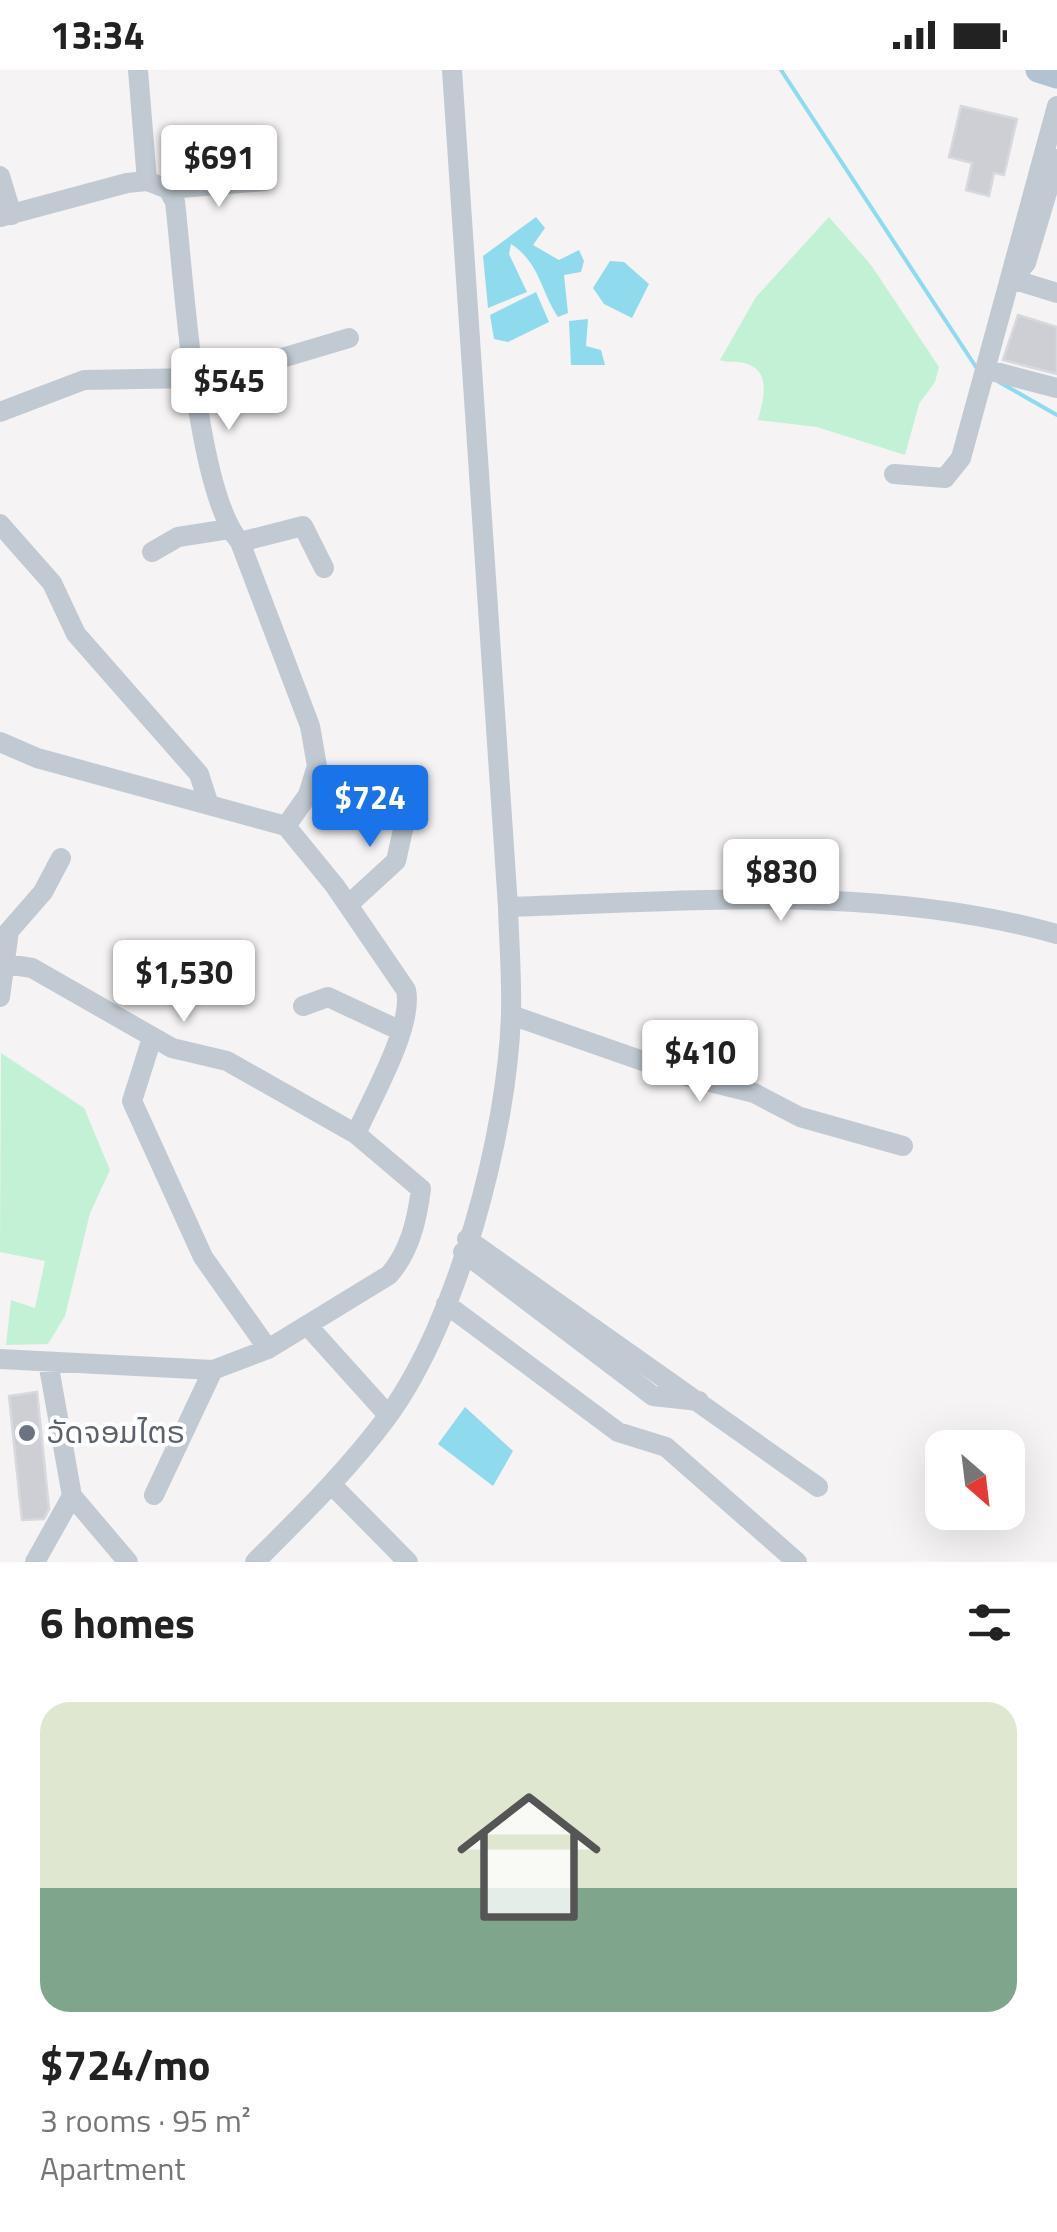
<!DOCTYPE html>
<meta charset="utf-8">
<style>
:root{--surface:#fff;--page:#f6f6f6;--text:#222;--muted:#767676;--accent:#1a73e8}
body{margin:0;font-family:"Titillium Web","Noto Sans Lao",sans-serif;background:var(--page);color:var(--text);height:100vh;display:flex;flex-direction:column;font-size:38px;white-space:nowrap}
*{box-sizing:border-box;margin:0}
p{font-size:32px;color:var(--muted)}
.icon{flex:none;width:55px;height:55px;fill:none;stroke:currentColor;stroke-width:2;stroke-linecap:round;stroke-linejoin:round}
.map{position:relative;height:1492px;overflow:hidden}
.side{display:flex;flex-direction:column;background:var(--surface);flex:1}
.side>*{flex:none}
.needle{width:65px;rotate:152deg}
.buttons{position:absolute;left:925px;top:1360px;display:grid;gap:20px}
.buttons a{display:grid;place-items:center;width:100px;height:100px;border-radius:20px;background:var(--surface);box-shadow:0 10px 40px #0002;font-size:50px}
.price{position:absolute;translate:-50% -85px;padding:0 22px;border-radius:10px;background:#fff;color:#222;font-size:32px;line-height:65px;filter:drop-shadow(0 2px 5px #0008)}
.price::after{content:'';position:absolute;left:50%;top:60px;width:30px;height:22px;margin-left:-15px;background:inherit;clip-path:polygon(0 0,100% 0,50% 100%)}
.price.on{background:var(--accent);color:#fff}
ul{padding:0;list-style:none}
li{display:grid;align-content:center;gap:20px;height:530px;padding:0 40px}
li span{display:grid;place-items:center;height:310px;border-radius:30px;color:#555}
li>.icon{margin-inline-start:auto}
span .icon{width:180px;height:180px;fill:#fffc;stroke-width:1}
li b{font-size:42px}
h2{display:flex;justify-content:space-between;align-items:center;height:120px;padding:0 40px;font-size:42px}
.status{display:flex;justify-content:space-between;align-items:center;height:70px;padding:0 50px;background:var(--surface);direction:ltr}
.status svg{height:28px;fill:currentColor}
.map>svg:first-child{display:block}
</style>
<div class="status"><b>13:34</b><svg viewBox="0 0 49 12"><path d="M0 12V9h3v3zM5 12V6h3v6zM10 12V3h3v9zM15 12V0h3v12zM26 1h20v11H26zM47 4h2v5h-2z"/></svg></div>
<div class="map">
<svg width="1057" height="1492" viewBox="0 0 1057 1492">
<rect width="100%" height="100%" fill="#f5f3f3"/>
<path fill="#c3f1d5" d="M829,147L871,195L939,297L935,312L919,334L905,385L817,357L758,350C763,331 773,300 744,293C736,291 729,293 720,290L756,227Z
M1,983L84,1038L110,1100L90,1143L65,1246L48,1274L6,1275L11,1230L35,1238L45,1191L0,1182Z"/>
<path fill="#90daee" d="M536,147L545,158L533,175L559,190L579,180L584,191L581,202L564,205L568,243L558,247C540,220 540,193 511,174L509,184L527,222L488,238L483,186Z
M610,191L624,192L649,214L632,248L604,234L593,218Z
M536,222L549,252L508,272L494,269L490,245Z
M588,249L586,276L601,280L605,295H571L569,251Z
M465,1337L513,1381L493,1416L438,1374Z"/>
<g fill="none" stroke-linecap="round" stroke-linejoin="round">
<path stroke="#90daee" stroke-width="4" d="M781,0L976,297
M999,312L1057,345"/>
</g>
<path fill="#cdcfd5" stroke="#d7d9de" stroke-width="2.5" d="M961,36L1017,49L1004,105L994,103L989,126L966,120L972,93L949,87Z
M1018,245L1057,257V304L1003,290Z
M37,1322L49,1439L44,1449L22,1450L9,1326Z"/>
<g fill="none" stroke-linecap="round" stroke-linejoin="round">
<path stroke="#c1cad2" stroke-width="20" d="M138,0L147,111
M0,106L12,145
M168,119L265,111
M0,147L127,113L147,111L168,119L175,132C184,207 195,420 240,472L310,656L317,696L308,725L286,756
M1012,209L1026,193L1057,89
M1012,209L1057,223
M988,300L1057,318
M195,314L349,268
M0,342L84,310L195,308
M894,404L945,408L961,388L1057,36
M0,454L52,513L76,564L199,704L209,735
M240,472L303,456L324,498
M152,482L178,467L229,459
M0,672L37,688L286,756L335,816L406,920C414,956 371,1029 356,1064L421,1119C417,1150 410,1181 389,1205L268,1279L213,1300L0,1289
M348,835L396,791L409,733
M508,837C693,831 877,814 1057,864
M0,893L32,898L172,978L227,991L356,1064
M0,927L9,861L43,822L61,788
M303,936L328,927L401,961
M511,945L686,1006L754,1023L800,1047L903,1076
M152,968L132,1031L203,1187L268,1279
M467,1169L818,1417
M463,1182L653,1326L699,1331
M446,1234L618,1362L666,1377L797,1492
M307,1255L388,1345
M48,1292L72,1426L128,1492
M332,1415L408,1492
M154,1425L213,1300
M35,1492L72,1426
M255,1492C302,1445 349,1399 388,1346C458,1250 508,1062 511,943C512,908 509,872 508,837L452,0"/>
<path stroke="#b3c2d1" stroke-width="25" d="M1038,0L1057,6"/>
</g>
<circle fill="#6b7280" stroke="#fff" stroke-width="4" cx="27" cy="1363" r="10"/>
<g text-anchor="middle" stroke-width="8" stroke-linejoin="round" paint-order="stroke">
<g font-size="30" fill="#5b616d" stroke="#fff" text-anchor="start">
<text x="47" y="1373">ວັດຈອມໄຕຣ</text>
</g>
</g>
</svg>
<div class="buttons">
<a><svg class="needle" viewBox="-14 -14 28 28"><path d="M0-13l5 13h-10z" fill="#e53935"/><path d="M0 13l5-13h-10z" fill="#767676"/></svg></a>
</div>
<b class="price" style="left:219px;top:140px">$691</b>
<b class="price" style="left:229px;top:363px">$545</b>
<b class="price on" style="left:370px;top:780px">$724</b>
<b class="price" style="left:781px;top:854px">$830</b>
<b class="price" style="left:184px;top:955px">$1,530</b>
<b class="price" style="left:700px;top:1035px">$410</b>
</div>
<section class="side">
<h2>6 homes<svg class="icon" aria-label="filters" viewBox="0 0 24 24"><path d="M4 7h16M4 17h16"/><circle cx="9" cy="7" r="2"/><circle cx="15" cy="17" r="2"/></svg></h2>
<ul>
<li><span style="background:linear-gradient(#dfe7d0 60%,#7fa58c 0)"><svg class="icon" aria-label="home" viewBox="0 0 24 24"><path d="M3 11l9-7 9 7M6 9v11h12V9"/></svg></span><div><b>$724/mo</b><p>3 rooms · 95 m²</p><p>Apartment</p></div></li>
</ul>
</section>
